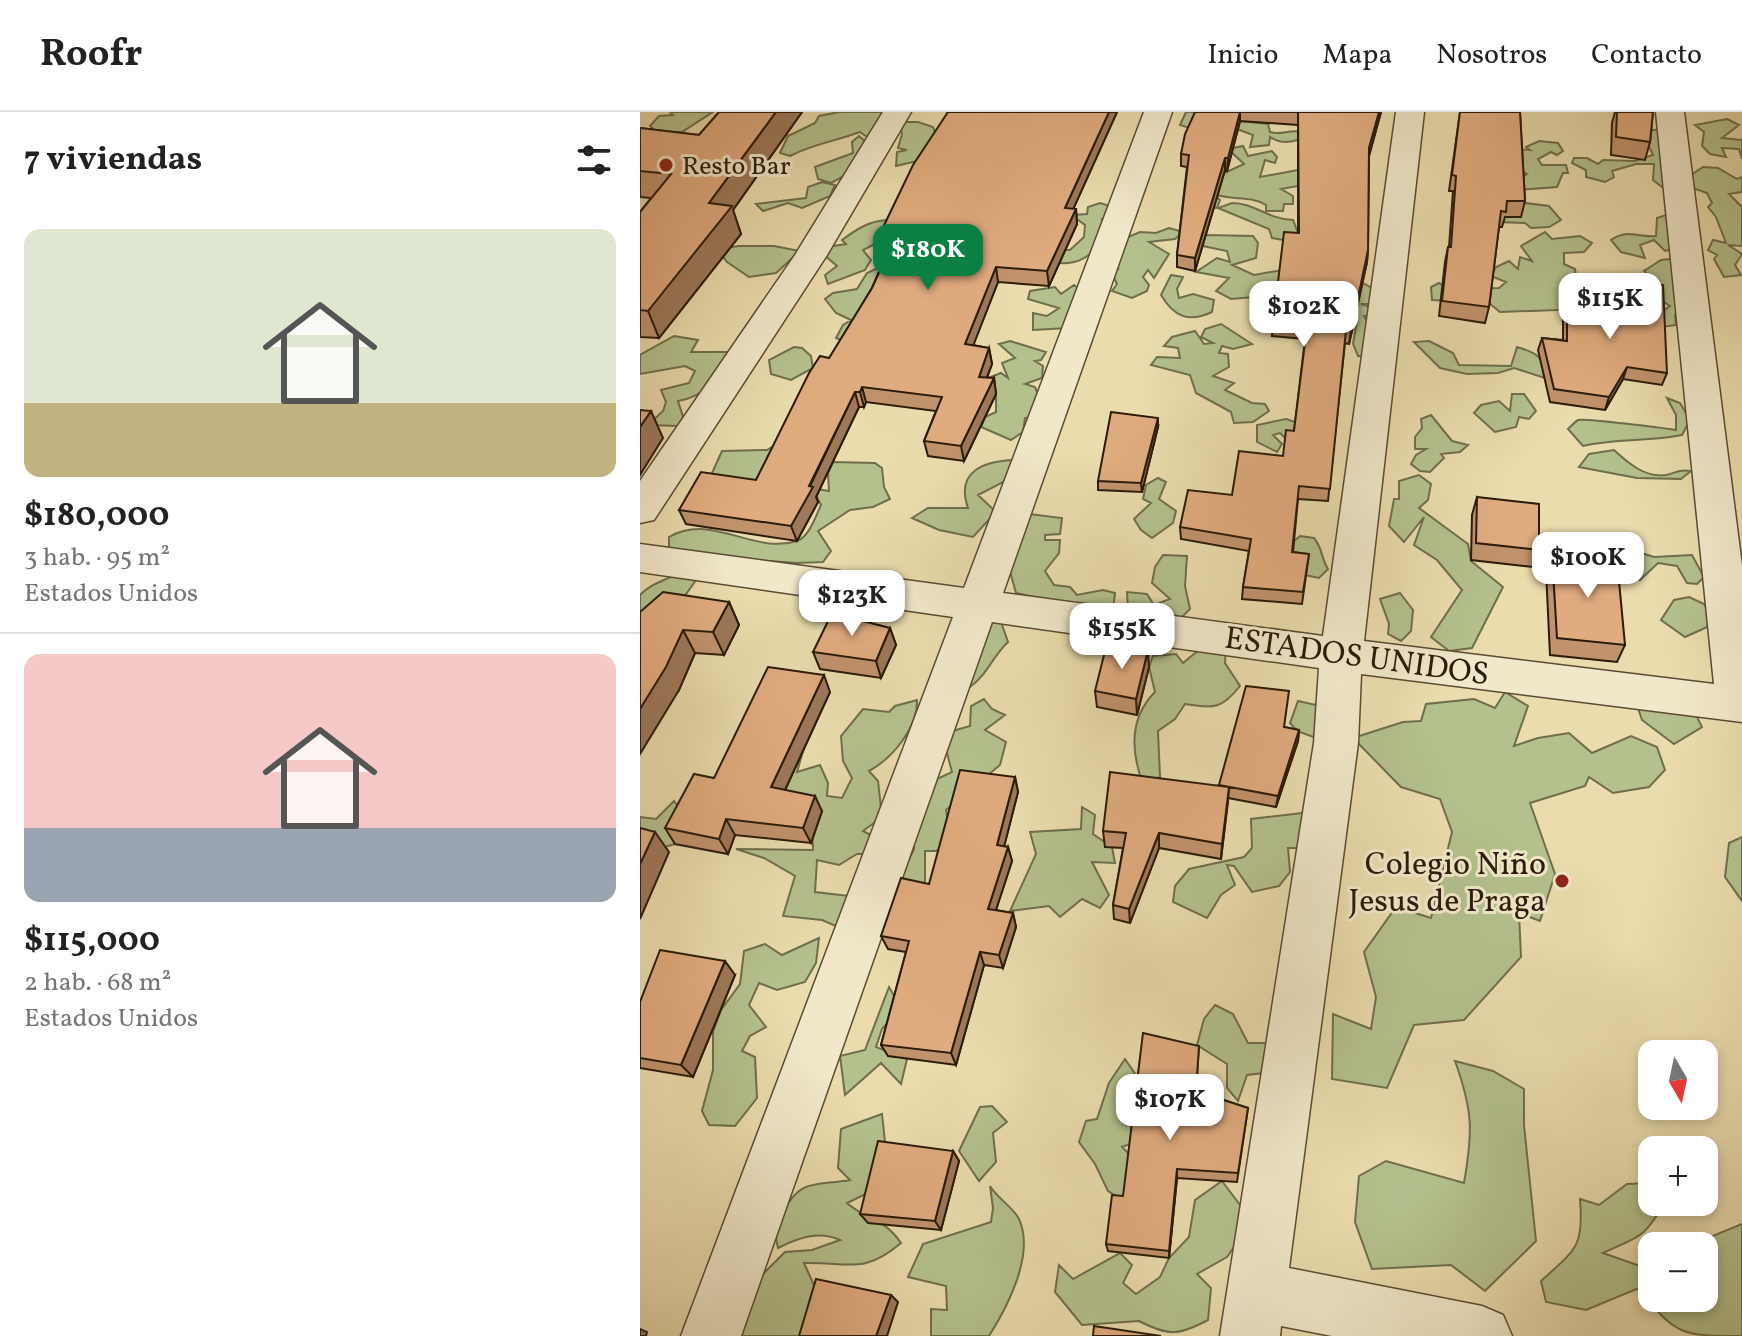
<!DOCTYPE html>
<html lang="es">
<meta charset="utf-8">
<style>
:root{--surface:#fff;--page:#f2f2f2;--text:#222;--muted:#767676;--line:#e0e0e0;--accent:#0b8043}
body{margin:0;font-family:Vollkorn,serif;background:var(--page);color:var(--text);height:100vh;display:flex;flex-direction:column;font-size:30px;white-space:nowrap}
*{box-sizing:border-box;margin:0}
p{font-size:26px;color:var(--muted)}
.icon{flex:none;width:44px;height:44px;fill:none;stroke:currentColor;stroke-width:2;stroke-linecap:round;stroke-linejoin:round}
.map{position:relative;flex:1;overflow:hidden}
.drawer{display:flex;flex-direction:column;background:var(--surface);width:640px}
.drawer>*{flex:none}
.needle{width:52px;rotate:171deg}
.controls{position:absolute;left:998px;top:928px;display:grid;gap:16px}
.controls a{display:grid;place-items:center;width:80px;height:80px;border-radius:16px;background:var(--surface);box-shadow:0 4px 12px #0003;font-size:40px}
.price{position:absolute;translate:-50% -68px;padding:0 18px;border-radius:16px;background:#fff;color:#222;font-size:26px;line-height:52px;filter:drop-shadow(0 2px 4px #0008)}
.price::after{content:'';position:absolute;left:50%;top:48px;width:24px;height:18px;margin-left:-12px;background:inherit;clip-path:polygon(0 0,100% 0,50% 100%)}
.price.selected{background:var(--accent);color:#fff}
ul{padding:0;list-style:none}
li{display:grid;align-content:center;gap:16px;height:424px;padding:0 24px}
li+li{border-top:2px solid var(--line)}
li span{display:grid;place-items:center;height:248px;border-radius:16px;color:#555}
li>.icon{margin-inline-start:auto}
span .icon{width:144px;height:144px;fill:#fffc;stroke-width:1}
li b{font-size:34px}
h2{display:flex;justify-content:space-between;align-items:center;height:96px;padding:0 24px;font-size:34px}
header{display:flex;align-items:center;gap:48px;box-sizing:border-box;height:112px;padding:0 40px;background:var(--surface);border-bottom:2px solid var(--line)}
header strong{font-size:38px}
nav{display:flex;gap:44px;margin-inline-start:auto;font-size:28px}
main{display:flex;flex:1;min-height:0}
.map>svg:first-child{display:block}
</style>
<header>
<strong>Roofr</strong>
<nav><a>Inicio</a><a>Mapa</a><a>Nosotros</a><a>Contacto</a></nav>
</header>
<main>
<section class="drawer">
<h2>7 viviendas<svg class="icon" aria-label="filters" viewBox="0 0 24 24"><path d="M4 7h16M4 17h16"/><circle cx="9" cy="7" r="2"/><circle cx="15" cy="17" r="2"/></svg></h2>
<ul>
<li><span style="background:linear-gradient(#dfe7d0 70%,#c2b280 0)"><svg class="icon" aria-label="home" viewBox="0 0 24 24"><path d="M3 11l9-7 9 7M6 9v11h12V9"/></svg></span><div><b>$180,000</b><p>3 hab. · 95 m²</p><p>Estados Unidos</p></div></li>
<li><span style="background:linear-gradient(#f6c9c9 70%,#9aa5b1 0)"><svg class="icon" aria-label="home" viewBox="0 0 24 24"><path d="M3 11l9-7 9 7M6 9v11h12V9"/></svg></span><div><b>$115,000</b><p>2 hab. · 68 m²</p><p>Estados Unidos</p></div></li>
</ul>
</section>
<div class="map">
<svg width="1102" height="1224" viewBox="0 0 1102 1224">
<rect width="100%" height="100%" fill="#eadcad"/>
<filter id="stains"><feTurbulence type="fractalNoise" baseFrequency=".0025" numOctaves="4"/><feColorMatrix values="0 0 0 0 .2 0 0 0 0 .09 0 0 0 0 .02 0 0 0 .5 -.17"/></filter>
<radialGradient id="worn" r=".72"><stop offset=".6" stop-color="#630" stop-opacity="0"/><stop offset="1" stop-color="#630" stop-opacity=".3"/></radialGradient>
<path fill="#b4c18d" stroke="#6f6e4c" stroke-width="2" d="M30,0H73L42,20H16L10,14L19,4L33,3Z
M199,0H258L230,27L220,20C196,29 173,32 150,44L140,41L148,24L175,11L179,4Z
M546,0H565L571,6L628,12L630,20C640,24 650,17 661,20L658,28C647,31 640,31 630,25L629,33L610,35L613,23L597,17L556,18L540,13Z
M1087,7L1099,13L1082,26L1102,28V47L1099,37L1082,36L1086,45L1070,42L1062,34L1064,20L1055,13Z
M259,10H278L293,15L297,24L277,49L256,54L257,40L267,38L258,36L262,22Z
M1021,17L1033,73L1022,75L1013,68L1014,52H996L972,59L974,65L965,70L946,65V58L932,51L934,46H947L958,52L963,48L995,49L1013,43L1007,30L1008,19Z
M219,24L226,30L206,63L191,71L178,67L175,55L213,41L212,30Z
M899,29L918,31L923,39L917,43L911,40L898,47L902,53H926L928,61H923L917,75L862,79L887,62L874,55L877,37L890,38L886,35Z
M603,34L608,44L632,39L637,45L635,51L625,48L620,65L658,58V74L641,77L653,84V92H644L643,99H626V93C610,83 593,89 574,82L580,88L577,96L560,94L580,63L604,52L588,37Z
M1063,55L1078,56L1097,67L1102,65V80L1089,82L1102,95V134L1088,133L1102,142L1095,153L1101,163L1084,165L1074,147L1077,143L1068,138L1073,128L1086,131L1076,105L1068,95L1072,91L1067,81L1039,71Z
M182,70L195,73L190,84L162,96L148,91L123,99L116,92L166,86L168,75Z
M877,90L909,94L921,108L909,115L891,116L885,111L857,110Z
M460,91L470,94L469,106L462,107C468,136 440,157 413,150L407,137L430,138L444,125L445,113L431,103L447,102L448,95Z
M592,91C615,91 627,107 653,108L658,121L649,129L632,126L629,117L578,96Z
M1032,101L1033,137L1025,139L1014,128L1000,133L1005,146L981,140L971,128C987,116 998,126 1016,124L1017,106Z
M247,108L239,130L223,138L231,148L225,158L188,172L185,163L197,154L183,142L187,135L206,132L202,128C217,117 229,109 247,108Z
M529,116L543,120L535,127L509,130L529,142L514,166L508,158L503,165L509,173L507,179L492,186L472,179L477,172L470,157H478L469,133L500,120L516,121Z
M905,120L912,127L940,124L952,131L944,140L924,141V152L935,157L938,179L924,185L948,197L936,201L925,194L918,198L860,200L849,191L792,188L791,175L799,171L808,177L859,176L866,170L851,164L856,155L869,149L878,157L880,145L892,149L881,134Z
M566,123L613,124L618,131L616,146L592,153L614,163L659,155L637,183L591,187L576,179L589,166L556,160L577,146L590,150L587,139L563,134L560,128Z
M99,134H134L160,139L136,161L109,165L87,150L77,137Z
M1038,146L1059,200L1035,203L1036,213L1009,217L957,196V190L971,189L975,203C994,203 1015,207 1030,194L1011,181L1006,172L1011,166L1004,159L1021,148Z
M257,147L208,231L196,226L203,213L211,208L196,201L185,187L193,181L217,177L227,161Z
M531,163L543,165L537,177L539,186L553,182L574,188L572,200C549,211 534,205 521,183Z
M725,172L738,180V192H721L730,195L736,204H724L730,215L732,246L718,244L713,232L717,209L703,203L709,174Z
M434,173L448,184L431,192L433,206L428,216L393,218V201L407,204L419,196L388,187L390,179L415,175L421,182Z
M581,212L612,232L593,237L582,234L579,241L588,242L589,255L573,264L594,271L585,278L612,291L625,292L629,299L613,310L594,311L591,300L556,281L550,263L511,253L517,245L540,246L538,236L524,234L532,225L555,219L564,232L573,231L561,225L565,217Z
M34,224L58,228L51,240H92C79,264 68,284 38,289L43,305L39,314L8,313L23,299L26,290L21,278L49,271L55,259L45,254L0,262V243Z
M370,229L406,240L401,248L395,249L403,254L402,266L385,272L395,275L403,294L400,303L385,306L383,320L371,328L341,315L345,305L356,300V282L340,269L361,261L368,266L362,251L375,246L359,232Z
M789,229L813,241L819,253L871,254L877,235C898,241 903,244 905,266L874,256L858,261L827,262L800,256L774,230Z
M154,235L162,236L171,244L173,256L151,268L131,262L129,248Z
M872,282H884L896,299L889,307L879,305L876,315L855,320L834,301L841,293L859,289L870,299Z
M1027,286L1040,291L1050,308L1042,323C1008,330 976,326 943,334L928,317C930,315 936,309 938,308C945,306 1023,316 1036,318V303Z
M791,303L812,329L828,333L820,340L801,342L804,346L790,360L780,359L771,352L776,343L786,337H775V325L782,316L781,307Z
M646,307L678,318L651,321L645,326L640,321L633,323L642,332L637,340L617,330V313Z
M137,332L141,371L189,379L188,361L193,350L235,351L242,356L244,375L250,387L233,395L210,398L178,419L191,439L183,450L157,451L29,442V425C72,400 113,443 157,429C169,425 176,404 181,393L175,381L67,372L82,339L127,338Z
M974,338C988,351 1005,366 1026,363C1036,361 1038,357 1051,359L1041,367L997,366L939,355L949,342Z
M375,348L377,363L338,383L356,400L333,425L299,418L272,406L288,396H328C315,359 344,349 375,348Z
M779,363L791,372L788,388L779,396L828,432L831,449L863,475L832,536L809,539L791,525L822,478L797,448L774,433L784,405L764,430L749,414L754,387H759V369Z
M518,366L526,370L519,387L536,399L533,411L512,426L501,418L494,407L511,391L503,387L506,373Z
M389,402L422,406L420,422L405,423V428H420L419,441L405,459L414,473L430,475L437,483L463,478L475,481L473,498C439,495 409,488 376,481L369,456Z
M660,424L674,426C683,437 681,446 688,457L679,466L660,462L643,443L653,438L654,429Z
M969,431L1014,445L1052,443L1064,465L1057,472L1047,471L1037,454L1018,451L1000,468L963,456L950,442V435Z
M523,443L547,444L545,474L550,497L537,510L488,499L487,480L507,482L514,493L530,487L512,471L515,455Z
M43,458L56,468L44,485L0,504V483C13,469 28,469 43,458Z
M760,481L773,498L771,519L761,529L748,522L749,512L740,487Z
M1049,485L1064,492L1076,511L1045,525L1021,508L1034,488Z
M342,501L359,504L368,530C352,545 348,562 330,575L313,563Z
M566,532L586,535L585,551L600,574C581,598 574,596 545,592L535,607L518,619L520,665L503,672C491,640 489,606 515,580L509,555L513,544L536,542L543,551Z
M865,580L888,594L874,634L898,626L929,621L952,641L991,624L1017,635L1025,658L1009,675L973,681L949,665L945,674L890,691L915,762L900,809L879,801L881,845L824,908L774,913L747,976L692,967L693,902L731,917L736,885L724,840L756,795L791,806L812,720L800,687L761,675L713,626L763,610L781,609L786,592L834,587L855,596Z
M344,587L352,597L365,603L345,618L366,630L360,653L306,698L311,730L296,739H285V769L281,775L257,773L274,737V718L279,705L297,667L312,660L302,622L330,614L331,594Z
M277,588C278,615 253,646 229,659L238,669L242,705L223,719L233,724L231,742H217L199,753L177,748L175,780L210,784L198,815L182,808L143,804L155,764L124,746L96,737L173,738C175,702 139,676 115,652L143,641L163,639L157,660L180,653L188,671L187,684L202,686L212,666L203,649L201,624L223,597L249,600L255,594Z
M658,589L676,593L695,592L676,626L657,619L650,611Z
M997,593L1053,597L1062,615L1034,632L1002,608Z
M34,689L44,703L34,722L35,732L18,737L0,729V705L16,707Z
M442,695L455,703L453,722L472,735L475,751L452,750L469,783L460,796L442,787L420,805L409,794L370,799L396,742L390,720L441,717Z
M662,701L667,713L660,736H648L650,760L639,774L612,780L594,754L587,753L595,773L581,783L567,806L533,790L535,774L549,757L604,745L612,736L611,707Z
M1102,725V789L1085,765L1089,731Z
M179,826L176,851L165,870L137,878L119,871L109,893L126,915L110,924L102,939L115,945L117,986L95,1014L69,1013L62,999L73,958V920L81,898L100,872L104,839L125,832L142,843Z
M249,875L261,896L242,917L236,935L267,947L261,972L241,951L205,983L200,944L225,938Z
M575,893L593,902L608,931H631L624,961L607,963L598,989L587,976V952L557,933L564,907Z
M485,947L500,969L493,1031L482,1035L492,1045L491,1093L468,1079L455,1052L439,1030L446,1009L457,1007L469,971Z
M815,949L853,959L884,977V1013L896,1129L845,1179L811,1153L732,1157L715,1110L719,1064L746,1049L824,1071C833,1019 833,999 815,949Z
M352,994L367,1010L353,1021L356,1050L339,1069L319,1039L340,995Z
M242,1002L246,1039L230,1080L207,1091C229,1110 243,1105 261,1131C223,1163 210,1150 164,1151L181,1189L171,1224H84L115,1185L118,1167L145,1140L172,1138L200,1128C179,1118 158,1126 138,1136C134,1121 136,1115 143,1101C159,1066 176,1074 210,1068L198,1056L201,1017Z
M582,1069L612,1109L587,1145L557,1162L571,1176L568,1208C538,1224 528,1224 499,1209L442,1213L415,1180L419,1153L433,1167L480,1141L492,1153L483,1171L496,1182L520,1165L529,1146L549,1125L555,1088Z
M1008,1071L1012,1074V1090H1025C1003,1128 999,1124 963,1141L1000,1154L1012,1150V1186H1064V1134H1048L1102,1112V1224C1042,1224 1035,1224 999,1176L946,1198L906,1190L901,1169C936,1137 944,1135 940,1087L959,1093L987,1072Z
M350,1074C357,1086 373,1095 379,1107C395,1142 368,1194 349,1224H291V1197L307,1198L306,1174L268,1165L283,1132L351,1110L353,1096Z"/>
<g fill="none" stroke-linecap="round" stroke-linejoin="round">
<defs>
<path id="minor" d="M243,0H271L187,143L14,408L0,411V369L155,143Z
M504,0H532L363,481L683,524L756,0H784L724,529L1074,572L1016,0H1044L1102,454V610L721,562L718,631L649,1156L842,1194L863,1203L872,1224H692L641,1214L640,1224H580L674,631L679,556L352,510L101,1224H41L313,505L0,460V432L324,476Z"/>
</defs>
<use href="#minor" stroke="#5a4b33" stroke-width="3"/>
<use href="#minor" fill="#f1e8ca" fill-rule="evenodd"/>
</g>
<path fill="#c1936d" stroke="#2a1b0a" stroke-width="2" d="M79,0H162L93,98L101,122L19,226L0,225V100L11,86L0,85V16L59,23Z
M308,0H477L433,97H436L437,112L409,174L358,170L333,233L349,236L352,252L347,266H354L356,282L324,349L288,344L284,329L296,299L226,290L224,295H219L176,385L178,390L157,429L46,412L39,398L116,368L232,176L245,146L239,145L236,130Z
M555,0H741L729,43L728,138L727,150L709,232L705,231L688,389L658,387L653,440L669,442L662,492L602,487L603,475L609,439L541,427L540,415L592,383L643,344L654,319L665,227L632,224L633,212L658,121V13L600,9L587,59L585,58L555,159L537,155V143L547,55L541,54V42Z
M820,0H880L885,89L881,105H865L862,115H859L849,195L845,211L799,204L805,150L808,135H809L813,79H809Z
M975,0H1013L1010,30L1005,48L971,43L972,11Z
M927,192L1027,261L1022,273L983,267L965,298L910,290L898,238L902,226L923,228V205Z
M518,315L502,380L458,378V369Z
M837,385L899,438L893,455L831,448L832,403Z
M912,442L985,533L977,550L910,543L906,459Z
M89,490L99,513L84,543L55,541L39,578L0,500Z
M250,516L256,533L241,566L180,557L173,540Z
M509,555L497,603L457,595L455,579Z
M190,580L145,678L182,699L171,731L95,723L88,742L35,732L25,716L74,666Z
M644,615L659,618L658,629L636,695L588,686L581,747L519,736L490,811L474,807L473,793L483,736L465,735L463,719L579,673Z
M375,665L378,680L364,734L368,735L372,749L356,798L373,801L376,815L363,856L344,853L316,953L248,944L241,933L266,840L248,837L241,824L289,772Z
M95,863L53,965L0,956V890Z
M559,934L556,979L608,996L597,1070L537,1066L529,1146L468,1139L466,1132L483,1084Z
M313,1039L319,1049L301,1118L228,1111L220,1102Z"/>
<path fill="#9d7859" stroke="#2a1b0a" stroke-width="2" d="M136,0H162L93,98L101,122L19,226L8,199L69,91Z
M469,0H477L427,111L425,96Z
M600,0V9L587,59L588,46Z
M739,0H741L728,48L729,36Z
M585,46V58L555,159V146Z
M436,97L437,112L409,174L407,159Z
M728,138L727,150L709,232L711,219Z
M356,155L358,170L328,247L325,232Z
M349,236L352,252L341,280L339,265Z
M987,255L983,267L965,298L969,285Z
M354,266L356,282L324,349L321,334Z
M222,275L226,290L224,295L220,280Z
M215,280L219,295L176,385L178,390L157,429L151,414Z
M11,299L23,326L0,363V315Z
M518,306V315L502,380L501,371Z
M89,490L99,513L84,543L73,520Z
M250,516L256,533L241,566L236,549Z
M43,518L55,541L39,578L0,642V597Z
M508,538L509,555L497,603L496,587Z
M184,563L190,580L139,691L131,675Z
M659,618L658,629L636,695L638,684Z
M375,665L378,680L361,747L357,733Z
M589,675L588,690L581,747L582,732Z
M175,684L182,699L171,731L163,716Z
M86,707L95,723L88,742L79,727Z
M15,720L29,740L0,807V752Z
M519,721V736L490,811L489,797Z
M368,735L372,749L352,810L348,797Z
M373,801L376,815L363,856L359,843Z
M340,840L344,853L316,953L311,941Z
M85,849L95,863L53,965L41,953Z
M313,1039L319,1049L301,1118L295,1109Z
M537,1057V1066L529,1146V1139Z
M251,1183L258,1190L247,1224H236Z
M0,1217L7,1220L6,1224H0Z"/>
<path fill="#e0ab7f" stroke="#2a1b0a" stroke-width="2" d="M79,0H136L69,91L92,94L8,199L0,198V100L31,62L0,59V16L59,23Z
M308,0H469L425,96L436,97L407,159L356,155L325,232L349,236L339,265L354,266L321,334L284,329L302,285L222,275L220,280H215L169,374L173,375L151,414L39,398L61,360L116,368L169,261L180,244L189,246L232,176L252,132L236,130L273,53Z
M555,0H600L588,46H585L555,146L537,143L549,43L541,42L545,22Z
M652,0H739L729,36L728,138L711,219L706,218L690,377L659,374L652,440L669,442L663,480L603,475L611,427L540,415L548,378L592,383L599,339L643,344L646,318L654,319L667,215L633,212L644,120L659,121L658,0Z
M820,0H880L885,89H867L866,100L861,99L849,195L802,189L808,135H811L816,64L812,63Z
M977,0H1013L1010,30L976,25Z
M985,167L1023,173L1027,261L987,255L969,285L914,277L902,226L927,229V192L975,197Z
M0,298L11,299L0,315Z
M471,300L518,306L501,371L458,369Z
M837,385L899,392V438L836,431Z
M912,442L977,448L985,533L917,526Z
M23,480L89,490L73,520L43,518L26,555L0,597V500Z
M192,501L250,516L236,549L173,540Z
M467,531L508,538L496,587L455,579Z
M128,555L184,563L131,675L175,684L163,716L86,707L79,727L25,716L54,662L74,666Z
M606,574L649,579L644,615L659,618L638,684L579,673Z
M320,658L375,665L357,733L368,735L348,797L373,801L359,843L340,840L311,941L241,933L269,829L241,824L261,766L289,772Z
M470,660L589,675L582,732L519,721L489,797L473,793L486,721L463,719Z
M0,716L15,720L0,752Z
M20,838L85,849L41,953L0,946V890Z
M503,921L559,934L556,979L608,996L598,1061L537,1057L529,1139L466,1132L472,1083L483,1084Z
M238,1029L313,1039L295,1109L220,1102Z
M176,1167L251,1183L236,1224H159Z
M454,1214L521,1224H453Z"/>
<g fill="#8f2418" stroke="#f1e8ca" stroke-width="3">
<circle cx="26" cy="53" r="8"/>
<circle cx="922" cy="769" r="8"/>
</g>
<g text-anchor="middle" stroke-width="6" stroke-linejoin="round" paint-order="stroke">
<g font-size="26" fill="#2a1b0a" stroke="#f1e8ca" text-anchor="start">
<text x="42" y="62">Resto Bar</text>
</g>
<g font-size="32" fill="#2a1b0a" stroke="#f1e8ca">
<text transform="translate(717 543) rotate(8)" y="11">ESTADOS UNIDOS</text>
</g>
<g font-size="32" fill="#2a1b0a" stroke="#f1e8ca" text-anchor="end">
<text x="906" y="762">Colegio Niño<tspan x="906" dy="37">Jesus de Praga</tspan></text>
</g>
</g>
<rect width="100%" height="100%" filter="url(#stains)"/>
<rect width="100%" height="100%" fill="url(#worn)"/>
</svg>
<div class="controls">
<a><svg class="needle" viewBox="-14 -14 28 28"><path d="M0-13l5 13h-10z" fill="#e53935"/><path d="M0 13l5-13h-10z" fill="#767676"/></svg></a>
<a>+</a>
<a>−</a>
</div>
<b class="price selected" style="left:288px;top:180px">$180K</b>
<b class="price" style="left:970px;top:229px">$115K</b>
<b class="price" style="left:664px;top:237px">$102K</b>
<b class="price" style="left:948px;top:488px">$100K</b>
<b class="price" style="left:212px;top:526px">$123K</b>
<b class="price" style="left:482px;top:559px">$155K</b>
<b class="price" style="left:530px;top:1030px">$107K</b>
</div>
</main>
